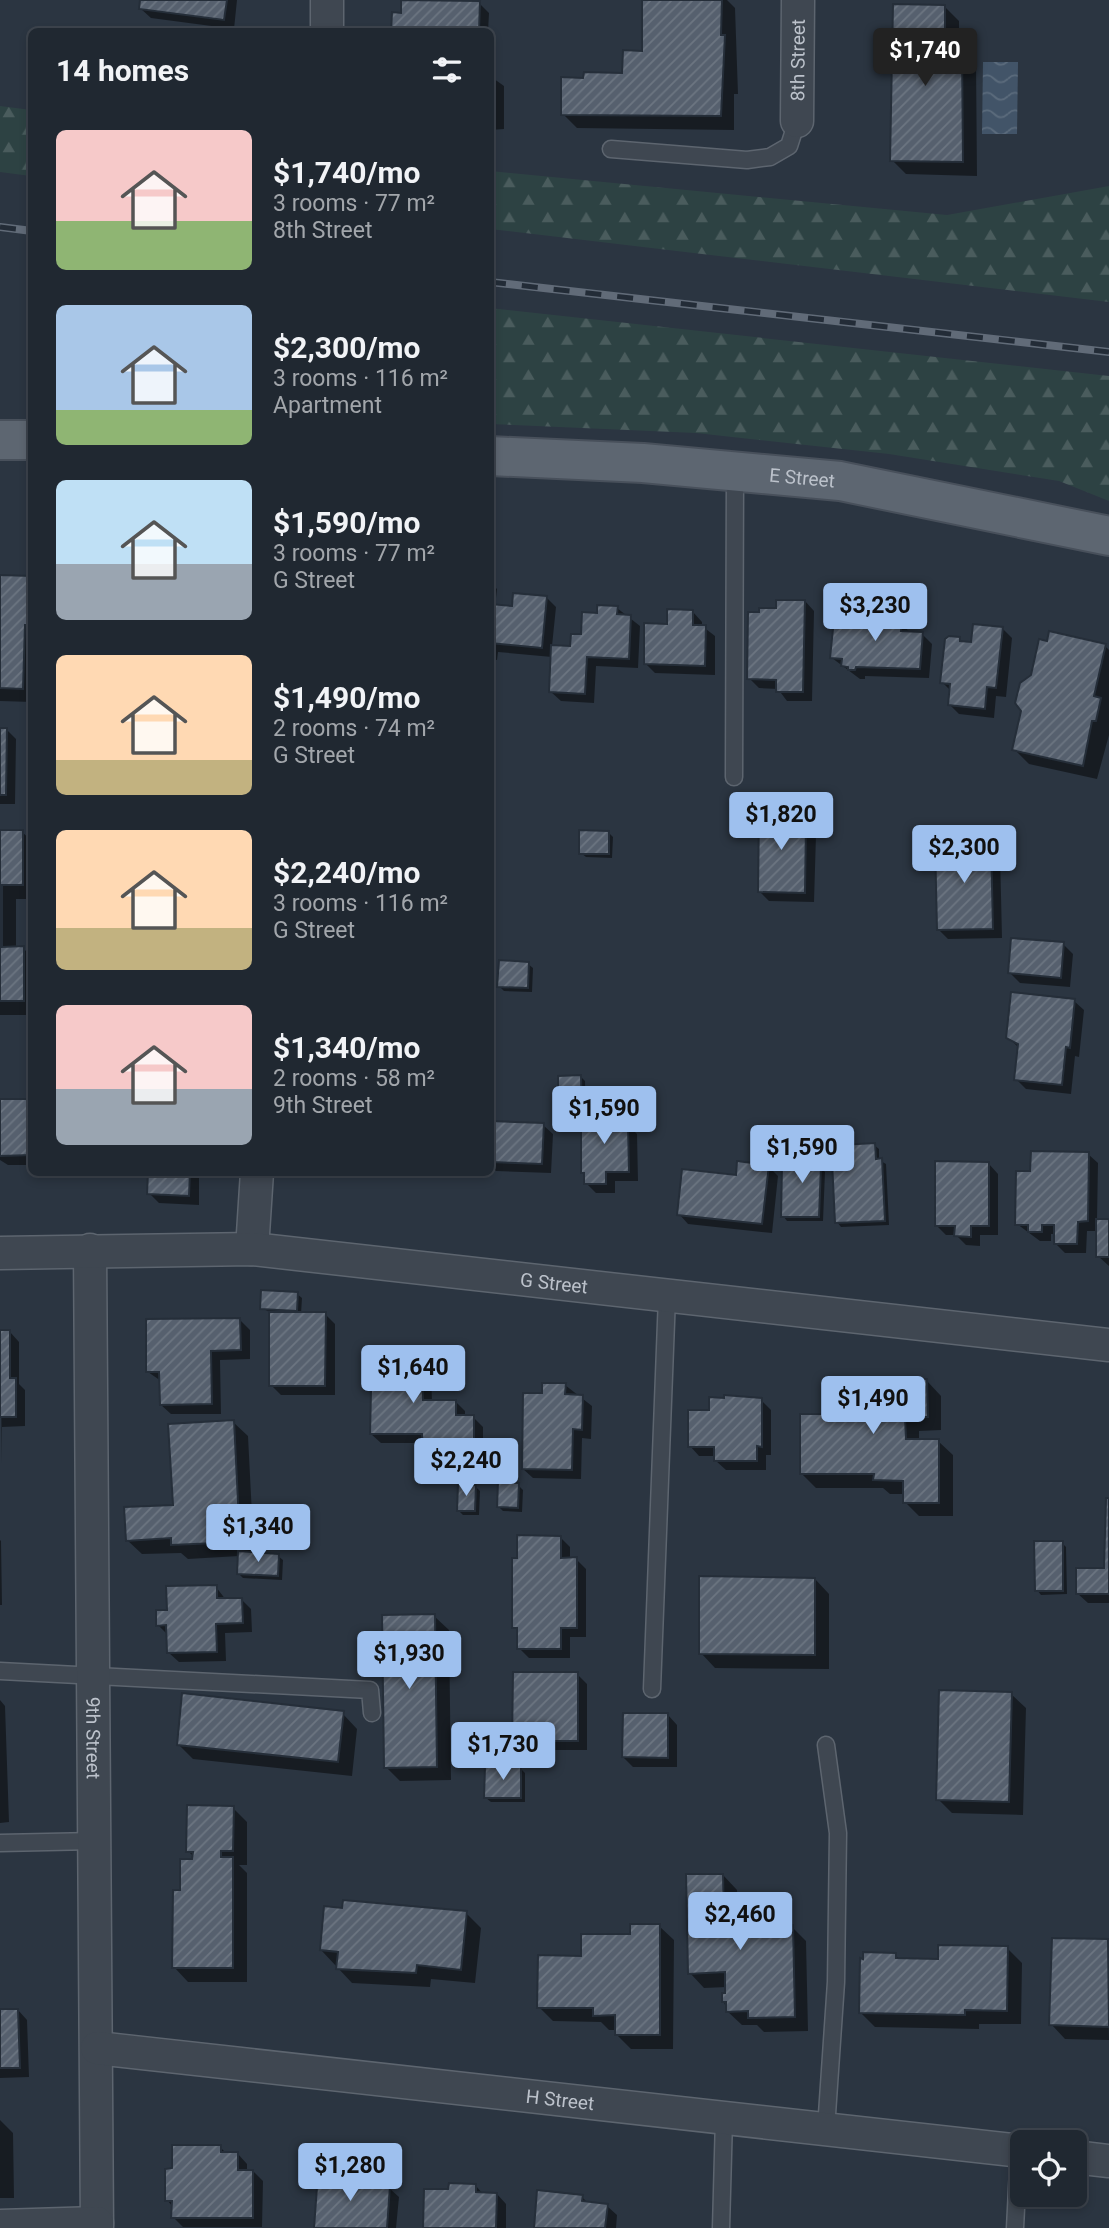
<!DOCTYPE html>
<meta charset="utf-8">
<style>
:root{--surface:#202831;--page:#283039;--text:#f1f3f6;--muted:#a2a6ab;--line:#3d444d;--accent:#9ec0ee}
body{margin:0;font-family:Roboto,sans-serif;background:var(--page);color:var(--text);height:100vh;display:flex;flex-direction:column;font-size:26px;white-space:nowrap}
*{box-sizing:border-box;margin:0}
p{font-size:23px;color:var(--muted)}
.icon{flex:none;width:38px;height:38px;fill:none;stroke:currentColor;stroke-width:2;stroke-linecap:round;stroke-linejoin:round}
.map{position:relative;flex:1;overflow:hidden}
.side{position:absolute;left:28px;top:28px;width:466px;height:1148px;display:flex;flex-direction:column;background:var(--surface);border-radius:10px;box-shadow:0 4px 10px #0003,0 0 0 2px var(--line)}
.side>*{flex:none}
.tools{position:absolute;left:1010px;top:2130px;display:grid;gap:14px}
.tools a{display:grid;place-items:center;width:77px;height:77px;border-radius:10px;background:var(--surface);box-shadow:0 4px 10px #0003,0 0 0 2px var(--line);font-size:35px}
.price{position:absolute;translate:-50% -60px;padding:0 16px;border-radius:7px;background:var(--accent);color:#111;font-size:23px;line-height:46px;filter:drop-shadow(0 2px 4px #0008)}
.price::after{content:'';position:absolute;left:50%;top:42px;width:21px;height:16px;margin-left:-10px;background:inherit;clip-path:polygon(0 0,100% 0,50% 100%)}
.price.selected{background:#222;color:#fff}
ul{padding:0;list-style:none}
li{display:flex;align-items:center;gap:21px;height:175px;padding:0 28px}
li span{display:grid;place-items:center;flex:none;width:196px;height:140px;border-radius:10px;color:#555}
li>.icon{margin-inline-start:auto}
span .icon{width:84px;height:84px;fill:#fffc;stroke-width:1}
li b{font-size:30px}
h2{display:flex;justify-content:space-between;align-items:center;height:84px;padding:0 28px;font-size:30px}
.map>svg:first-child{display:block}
</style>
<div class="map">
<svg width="1109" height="2228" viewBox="0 0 1109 2228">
<defs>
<pattern id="forest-firs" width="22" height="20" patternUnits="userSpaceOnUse" patternTransform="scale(1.75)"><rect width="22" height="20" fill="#2d4243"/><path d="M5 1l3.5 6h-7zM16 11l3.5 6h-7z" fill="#4a5c5d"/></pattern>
<pattern id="water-waves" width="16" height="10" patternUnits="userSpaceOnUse" patternTransform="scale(1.75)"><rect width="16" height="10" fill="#425468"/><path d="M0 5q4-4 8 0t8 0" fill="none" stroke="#5b6b7c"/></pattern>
<pattern id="building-hatch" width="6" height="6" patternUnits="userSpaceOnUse" patternTransform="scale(1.75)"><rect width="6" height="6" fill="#56606e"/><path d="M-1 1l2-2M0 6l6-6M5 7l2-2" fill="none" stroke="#6c7581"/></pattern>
</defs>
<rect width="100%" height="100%" fill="#2b3541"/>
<path fill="url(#forest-firs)" d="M0,106L31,110V176L0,172Z
M490,171L947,215L1109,186V302L490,229Z
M490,308L1109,376V501L1059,481L889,454L696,433L490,424Z"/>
<path fill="url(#water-waves)" d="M983,62H1018L1017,134H982Z"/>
<path fill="#0007" d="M142,0H237L234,29L151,18L141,9Z
M644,0H727L735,8L738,94H734V130L577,128L563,114L585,79L624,75L643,53Z
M479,3L489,13L488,32H393L403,14Z
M945,7L959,21V46L976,61L977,176L906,174L892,160Z
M490,76L504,86V129L490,130Z
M0,576L32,578V702L0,701Z
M490,582L497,589L495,607L513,608L546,597L556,607L552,646L572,647L599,614L617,608L640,626L638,668L596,666L594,703L561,701L551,692L552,657L498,652L497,660L490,659Z
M805,601L814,611L812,701H787L778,689L759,688L749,678L778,610Z
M878,611L889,622L901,624L911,633L922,634L932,644L929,678L865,676V679H860L832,658L860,621Z
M693,612L702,622V626L715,636V675L655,673L645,663L668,626Z
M1002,628L1012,638L1006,697L996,696L994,718L959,714L950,705L951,691L942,682L959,638L963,643L973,644Z
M1105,646L1109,650V735L1097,779L1029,764L1014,749Z
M0,729H6L16,739L15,804H0Z
M790,809L799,818V825H806L816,835L814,902L769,901L760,892Z
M0,832H22L32,841V899H16V948H23L32,957V1015H0Z
M608,832L613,837L612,858L586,857L581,853Z
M990,842L1000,852L1002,938L948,939L939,930Z
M490,924L495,929L490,976Z
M1063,944L1073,954L1070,987L1020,983L1010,973Z
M528,964L533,968L532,992L504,991L499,986Z
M1074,1001L1084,1010L1079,1057L1075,1056L1071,1094L1026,1089L1016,1079L1018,1047L1008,1037Z
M581,1077L585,1081L586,1125L623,1112L633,1122V1130L637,1134L638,1181H615V1193H596L586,1183L582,1122H565L560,1118Z
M0,1101H32V1165H8L0,1160Z
M490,1122L543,1125L553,1134L551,1173L496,1171L490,1165Z
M874,1145L879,1149V1160L886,1164L889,1225L841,1227L837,1222L843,1162Z
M817,1148L822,1153L821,1168L825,1172L823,1221H787L783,1216Z
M1088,1154L1098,1163L1097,1220H1109V1266L1098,1256V1231H1087L1086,1253H1065L1055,1243L1056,1234H1051V1241H1040L1017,1224L1032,1172Z
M989,1164L998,1174V1235H980V1246L966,1245L956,1235H946L936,1225Z
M768,1166L778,1176L772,1233L688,1224L679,1214L737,1177Z
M128,1172H194L199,1178V1205L159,1203L149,1193V1178L132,1177Z
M358,1172H407V1177L362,1176Z
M297,1294L302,1298L301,1314H325L335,1324V1395H281L271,1385V1313L262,1308Z
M240,1320L250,1330V1359L220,1360L221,1414H171L161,1405V1381L148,1372Z
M0,1332H10L19,1342V1384L25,1390V1426L2,1427V1463Z
M390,1349L400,1361H421L431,1371L432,1402L455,1401L465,1411V1417H473L483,1427V1451L464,1452V1460H434L424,1450V1443H381L371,1434Z
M927,1381L941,1396V1430L919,1431V1441H938L953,1455V1516H919L905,1502V1494H890L883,1488H816L802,1474L831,1416Z
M565,1385L592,1406L591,1439L582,1438L581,1479L533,1478L523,1469L544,1395Z
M761,1400L771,1410V1455H766V1470H726L716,1461V1456H699L690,1446L710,1412Z
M233,1422L248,1436L254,1554L278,1556L283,1560L282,1580L243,1578L238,1573L239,1556L188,1559L181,1553L142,1554L127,1540L174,1506Z
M518,1485L523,1490L522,1512L503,1511L498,1506Z
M475,1486L480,1491L479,1515H463L458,1510Z
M1109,1499V1603H1088L1078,1594L1106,1570Z
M560,1537L570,1547V1559H576L586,1569V1637H570V1658H529L519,1648V1632L514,1627Z
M0,1540L1,1541L2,1605H0Z
M1062,1543L1066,1547L1067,1594L1041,1595L1037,1590Z
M815,1579L829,1594V1669L715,1668L701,1653Z
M216,1587L226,1600L241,1599L251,1609L252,1632L225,1633L226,1661L179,1662L169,1653L168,1635L158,1625L169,1611Z
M434,1616L449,1630L451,1780L400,1781L386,1767Z
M577,1674L587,1684V1750H524L514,1740Z
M1011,1694L1026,1708L1023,1815L952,1813L938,1799Z
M0,1700L5,1706L9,1822L0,1823Z
M343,1714L357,1729L352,1776L193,1759L179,1745Z
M668,1715L677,1725V1767H633L623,1757Z
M520,1768L525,1773V1802H491L486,1798Z
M233,1808L247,1822V1865H239L247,1873V1982H188L174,1967L181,1892L194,1857L188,1851Z
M723,1875L737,1890L738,1918H752L762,1928L792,1927L806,1941L808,2031L764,2032L757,2025H742L727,2011L724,2002L727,1987L704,1988L690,1973Z
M466,1913L481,1928L475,1983L431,1979L430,1987L352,1983L321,1950Z
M659,1926L674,1940L673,2049H631L617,2035V2030H609L601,2022L553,2021L539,2007L583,1958Z
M1107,1941L1109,2040L1065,2039L1051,2024Z
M1007,1948L1022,1963L1021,2024H979V2029L875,2027L861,2013L895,1955L901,1960L939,1961Z
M18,2010L27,2020L29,2077L0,2078V2011Z
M0,2120L13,2133L14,2198H0Z
M220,2147L227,2154H238L247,2164V2172L253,2171L263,2181L262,2227H183L173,2217V2207L167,2200Z
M363,2179L370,2186L389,2188L399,2197L396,2228H315Z
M476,2186L483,2194H497L506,2204V2228H424L450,2191Z
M582,2197L589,2204L607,2206L617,2215L616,2228H535Z"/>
<path fill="url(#building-hatch)" stroke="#252e39" stroke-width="2" d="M140,0H227L224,20L139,9Z
M401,0L480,1L479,32H391L392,12L401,13Z
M642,0H722L721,35H725L721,116L561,115V77L583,78L584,72L622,73L623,50L642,51Z
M893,4L945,5V44L962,45L963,162L890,161Z
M490,75H494L495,120L490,121Z
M0,575L32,576V625H25L23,689L0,688Z
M513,593L547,596L542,648L490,643V604L512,606Z
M776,600H805L803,692H776V680L747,679L748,612H759V608H776Z
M597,605L618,606L617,614L631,615L629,659L587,657L585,694L549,692L551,645L570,646L571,634H581L582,612L597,613Z
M863,607L879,609L881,620L902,622L901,631L923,632L920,669L856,667L855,670H848V667L841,666L842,659L830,658L834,619H858Z
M667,609L693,610V625H706L705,666L644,664V623L667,624Z
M973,624L1003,627L996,688L987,687L985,709L948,705L950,684L940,683L945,639L949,636L960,637V641L971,642Z
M1049,631L1106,644L1094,696L1101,698L1096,721H1092L1083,766L1012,750L1021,711L1015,703L1020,683L1031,675L1039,639L1047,641Z
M0,728H7L6,795H0Z
M759,806L790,807V823H806L805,893L758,892Z
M0,830H23V885H2V947L24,946V1001H0Z
M579,830L609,831V854H579Z
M991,840L993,929L937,930L935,842Z
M1011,938L1064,942L1061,978L1008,973Z
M499,960L529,962L528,988L497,987Z
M1011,992L1075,999L1070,1048L1066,1047L1062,1085L1014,1080L1018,1044L1006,1038Z
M581,1075L582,1118L558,1119V1076Z
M0,1099H32V1155L0,1156Z
M596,1110H624V1123H628L629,1172H606V1184H584V1173H581V1123H588V1115H596Z
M490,1121L544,1123L542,1164L490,1162Z
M875,1143L876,1159L882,1158L885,1221L835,1223L832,1161H841L840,1145Z
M797,1146L818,1147L817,1166H821L819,1217H781L782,1165L797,1166Z
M1031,1151L1089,1152L1088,1221L1078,1222L1077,1244H1054V1225H1042V1232H1028V1225H1015L1016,1171H1030Z
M737,1161L769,1165L762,1224L677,1215L682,1169L736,1175Z
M935,1161L989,1162V1226H971V1237L954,1236L955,1226H935Z
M148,1172H190L189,1196L147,1194Z
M1096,1219H1109V1257H1096Z
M261,1290L298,1292L297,1311L260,1309Z
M269,1312H326L325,1386H269Z
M240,1318L241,1350L211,1351L212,1404L160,1405L159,1372H146V1319Z
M0,1330H10V1378H16V1417H0Z
M372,1347H391V1359H422L423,1400H456V1415H474V1442L455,1443V1451H423L422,1434H370Z
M927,1379L928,1417H905L906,1439H939V1503H903V1481L873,1480L874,1474H800V1414H829V1380Z
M542,1383H566L565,1394L583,1395L582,1430L573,1429L572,1470L522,1469L523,1393H542Z
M724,1395L762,1398V1447L757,1446V1461H714V1447H688V1410H709V1397L724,1398Z
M234,1420L240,1542L171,1545V1538L126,1541L124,1507L173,1505L168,1424Z
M498,1482L519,1483L518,1508L497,1507Z
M458,1484L476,1485L475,1511H457Z
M1106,1498H1109V1594H1076V1568H1104Z
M517,1535L561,1536V1558L577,1557V1628H561V1649H517V1628H512V1558H517Z
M1034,1541H1063V1591H1035Z
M238,1551L279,1554L278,1576L237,1574Z
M699,1576L815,1578V1655L699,1654Z
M217,1585V1598H242L243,1623L216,1624L217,1652L167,1653L166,1625L156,1626V1610H167L166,1586Z
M435,1614L437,1767L384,1768L382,1615Z
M513,1672H578V1741H512Z
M939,1690L1012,1692L1009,1802L936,1800Z
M182,1693L344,1711L338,1762L177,1745Z
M623,1713H668V1758L622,1757Z
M485,1766H521V1798H484Z
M187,1805L234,1806L233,1851H221V1857H233V1968H172L173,1890H180V1859H192L193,1852H186Z
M686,1874H723L724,1917L753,1916V1926L793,1925L795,2017L748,2018V2011L726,2012V2002H722V1993H725V1972L688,1974Z
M343,1900L467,1911L461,1970L417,1965L416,1973L336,1969L338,1952L320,1950L324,1906L342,1908Z
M630,1924H660V2035H615V2015L593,2016V2008H537L538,1955L581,1956V1934H630Z
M1052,1938L1108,1939L1109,2027L1049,2025Z
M938,1945L1008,1946L1007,2011L965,2010V2015L859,2013L860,1958L863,1959V1952L896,1953V1958L938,1959Z
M0,2009H18L20,2068H0Z
M172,2145H221V2152H238V2170H253V2218H171L172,2201H165V2169L172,2168Z
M318,2173L364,2177V2184L390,2186L387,2228H314Z
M449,2183L476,2184V2192L497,2193L496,2228H423L424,2189H448Z
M537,2190L583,2195L582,2201L608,2204L605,2228H534Z"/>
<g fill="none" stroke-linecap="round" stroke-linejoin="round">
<defs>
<path id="lane" d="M611,149L747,160L770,157L789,146L797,121
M734,777L735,472
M0,1671L370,1690L372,1713
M652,1689L667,1296
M0,1843L95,1841
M826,2129L836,1982L838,1833L826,1745
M721,2228L724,2118
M1015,2228L1019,2150"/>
<g id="street">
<path d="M327,32V0"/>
<path id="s1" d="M797,121L798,0"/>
<path d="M252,1249L257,1172"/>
<path id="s2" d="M90,1250L97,2228"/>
<path id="s3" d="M0,1253L252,1249L1109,1345"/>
<path id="s4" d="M97,2048L1022,2151"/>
<path d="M1074,2157L1109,2161"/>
<path d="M0,2226L97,2223"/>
</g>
<g id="primary">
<path d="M0,440H32"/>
<path id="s5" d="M490,456L643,463L840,481L1109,536"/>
</g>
</defs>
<use href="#lane" stroke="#5d656f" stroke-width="19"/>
<use href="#street" stroke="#5d656f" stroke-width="35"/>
<use href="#primary" stroke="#48505b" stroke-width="42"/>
<use href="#lane" stroke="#3f4751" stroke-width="16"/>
<use href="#street" stroke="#3f4751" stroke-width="32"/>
<use href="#primary" stroke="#5d6671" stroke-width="38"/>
<defs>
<path id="rail" d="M0,227L32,231
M490,282L1109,352"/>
</defs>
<use href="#rail" stroke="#616b78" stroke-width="8"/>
<use href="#rail" stroke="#232c37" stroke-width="5" stroke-dasharray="16" stroke-linecap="butt"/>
</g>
<g text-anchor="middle" stroke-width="5" stroke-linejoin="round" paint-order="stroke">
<g font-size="19" fill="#bcc2cb" stroke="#232c37">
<text dy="7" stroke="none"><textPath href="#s1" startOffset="61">8th Street</textPath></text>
<text dy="7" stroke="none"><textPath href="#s5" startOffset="313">E Street</textPath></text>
<text dy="7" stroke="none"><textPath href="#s3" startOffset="556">G Street</textPath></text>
<text dy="7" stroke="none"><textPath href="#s2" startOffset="488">9th Street</textPath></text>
<text dy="7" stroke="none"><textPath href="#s4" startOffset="466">H Street</textPath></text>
</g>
</g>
</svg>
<div class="tools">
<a><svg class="icon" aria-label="locate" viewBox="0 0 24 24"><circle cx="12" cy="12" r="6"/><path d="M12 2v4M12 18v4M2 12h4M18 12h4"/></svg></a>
</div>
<b class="price selected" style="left:925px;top:88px">$1,740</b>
<b class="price" style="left:875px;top:643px">$3,230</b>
<b class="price" style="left:781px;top:852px">$1,820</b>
<b class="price" style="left:964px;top:885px">$2,300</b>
<b class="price" style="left:604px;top:1146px">$1,590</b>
<b class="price" style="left:802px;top:1185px">$1,590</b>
<b class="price" style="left:413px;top:1405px">$1,640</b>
<b class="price" style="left:873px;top:1436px">$1,490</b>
<b class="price" style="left:466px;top:1498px">$2,240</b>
<b class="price" style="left:258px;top:1564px">$1,340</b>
<b class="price" style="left:409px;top:1691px">$1,930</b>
<b class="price" style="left:503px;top:1782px">$1,730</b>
<b class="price" style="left:740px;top:1952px">$2,460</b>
<b class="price" style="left:350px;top:2203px">$1,280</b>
<section class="side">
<h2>14 homes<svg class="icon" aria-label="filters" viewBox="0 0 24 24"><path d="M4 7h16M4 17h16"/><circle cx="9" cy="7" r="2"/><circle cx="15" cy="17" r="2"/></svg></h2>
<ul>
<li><span style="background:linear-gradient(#f6c9c9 65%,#8fb573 0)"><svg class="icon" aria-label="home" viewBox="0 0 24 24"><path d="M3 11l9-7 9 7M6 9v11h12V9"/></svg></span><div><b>$1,740/mo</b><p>3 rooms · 77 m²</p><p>8th Street</p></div></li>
<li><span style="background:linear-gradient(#a9c7e8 75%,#8fb573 0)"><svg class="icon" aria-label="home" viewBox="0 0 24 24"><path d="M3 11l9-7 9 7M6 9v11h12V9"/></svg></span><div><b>$2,300/mo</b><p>3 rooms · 116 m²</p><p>Apartment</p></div></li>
<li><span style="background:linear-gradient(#bfe0f5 60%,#9aa5b1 0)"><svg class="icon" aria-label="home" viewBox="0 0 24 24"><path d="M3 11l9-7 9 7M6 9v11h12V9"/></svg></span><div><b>$1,590/mo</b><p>3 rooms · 77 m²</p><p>G Street</p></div></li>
<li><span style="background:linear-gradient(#ffd9b3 75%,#c2b280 0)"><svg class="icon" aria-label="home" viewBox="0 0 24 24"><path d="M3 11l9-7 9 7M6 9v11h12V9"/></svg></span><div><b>$1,490/mo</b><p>2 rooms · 74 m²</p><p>G Street</p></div></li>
<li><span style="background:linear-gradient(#ffd9b3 70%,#c2b280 0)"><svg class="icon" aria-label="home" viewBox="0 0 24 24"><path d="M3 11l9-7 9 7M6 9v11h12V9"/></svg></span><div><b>$2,240/mo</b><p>3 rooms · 116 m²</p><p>G Street</p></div></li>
<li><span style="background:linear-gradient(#f6c9c9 60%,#9aa5b1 0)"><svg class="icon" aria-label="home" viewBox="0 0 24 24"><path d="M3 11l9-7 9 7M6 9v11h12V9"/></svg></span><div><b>$1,340/mo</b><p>2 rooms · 58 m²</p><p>9th Street</p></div></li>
</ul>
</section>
</div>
